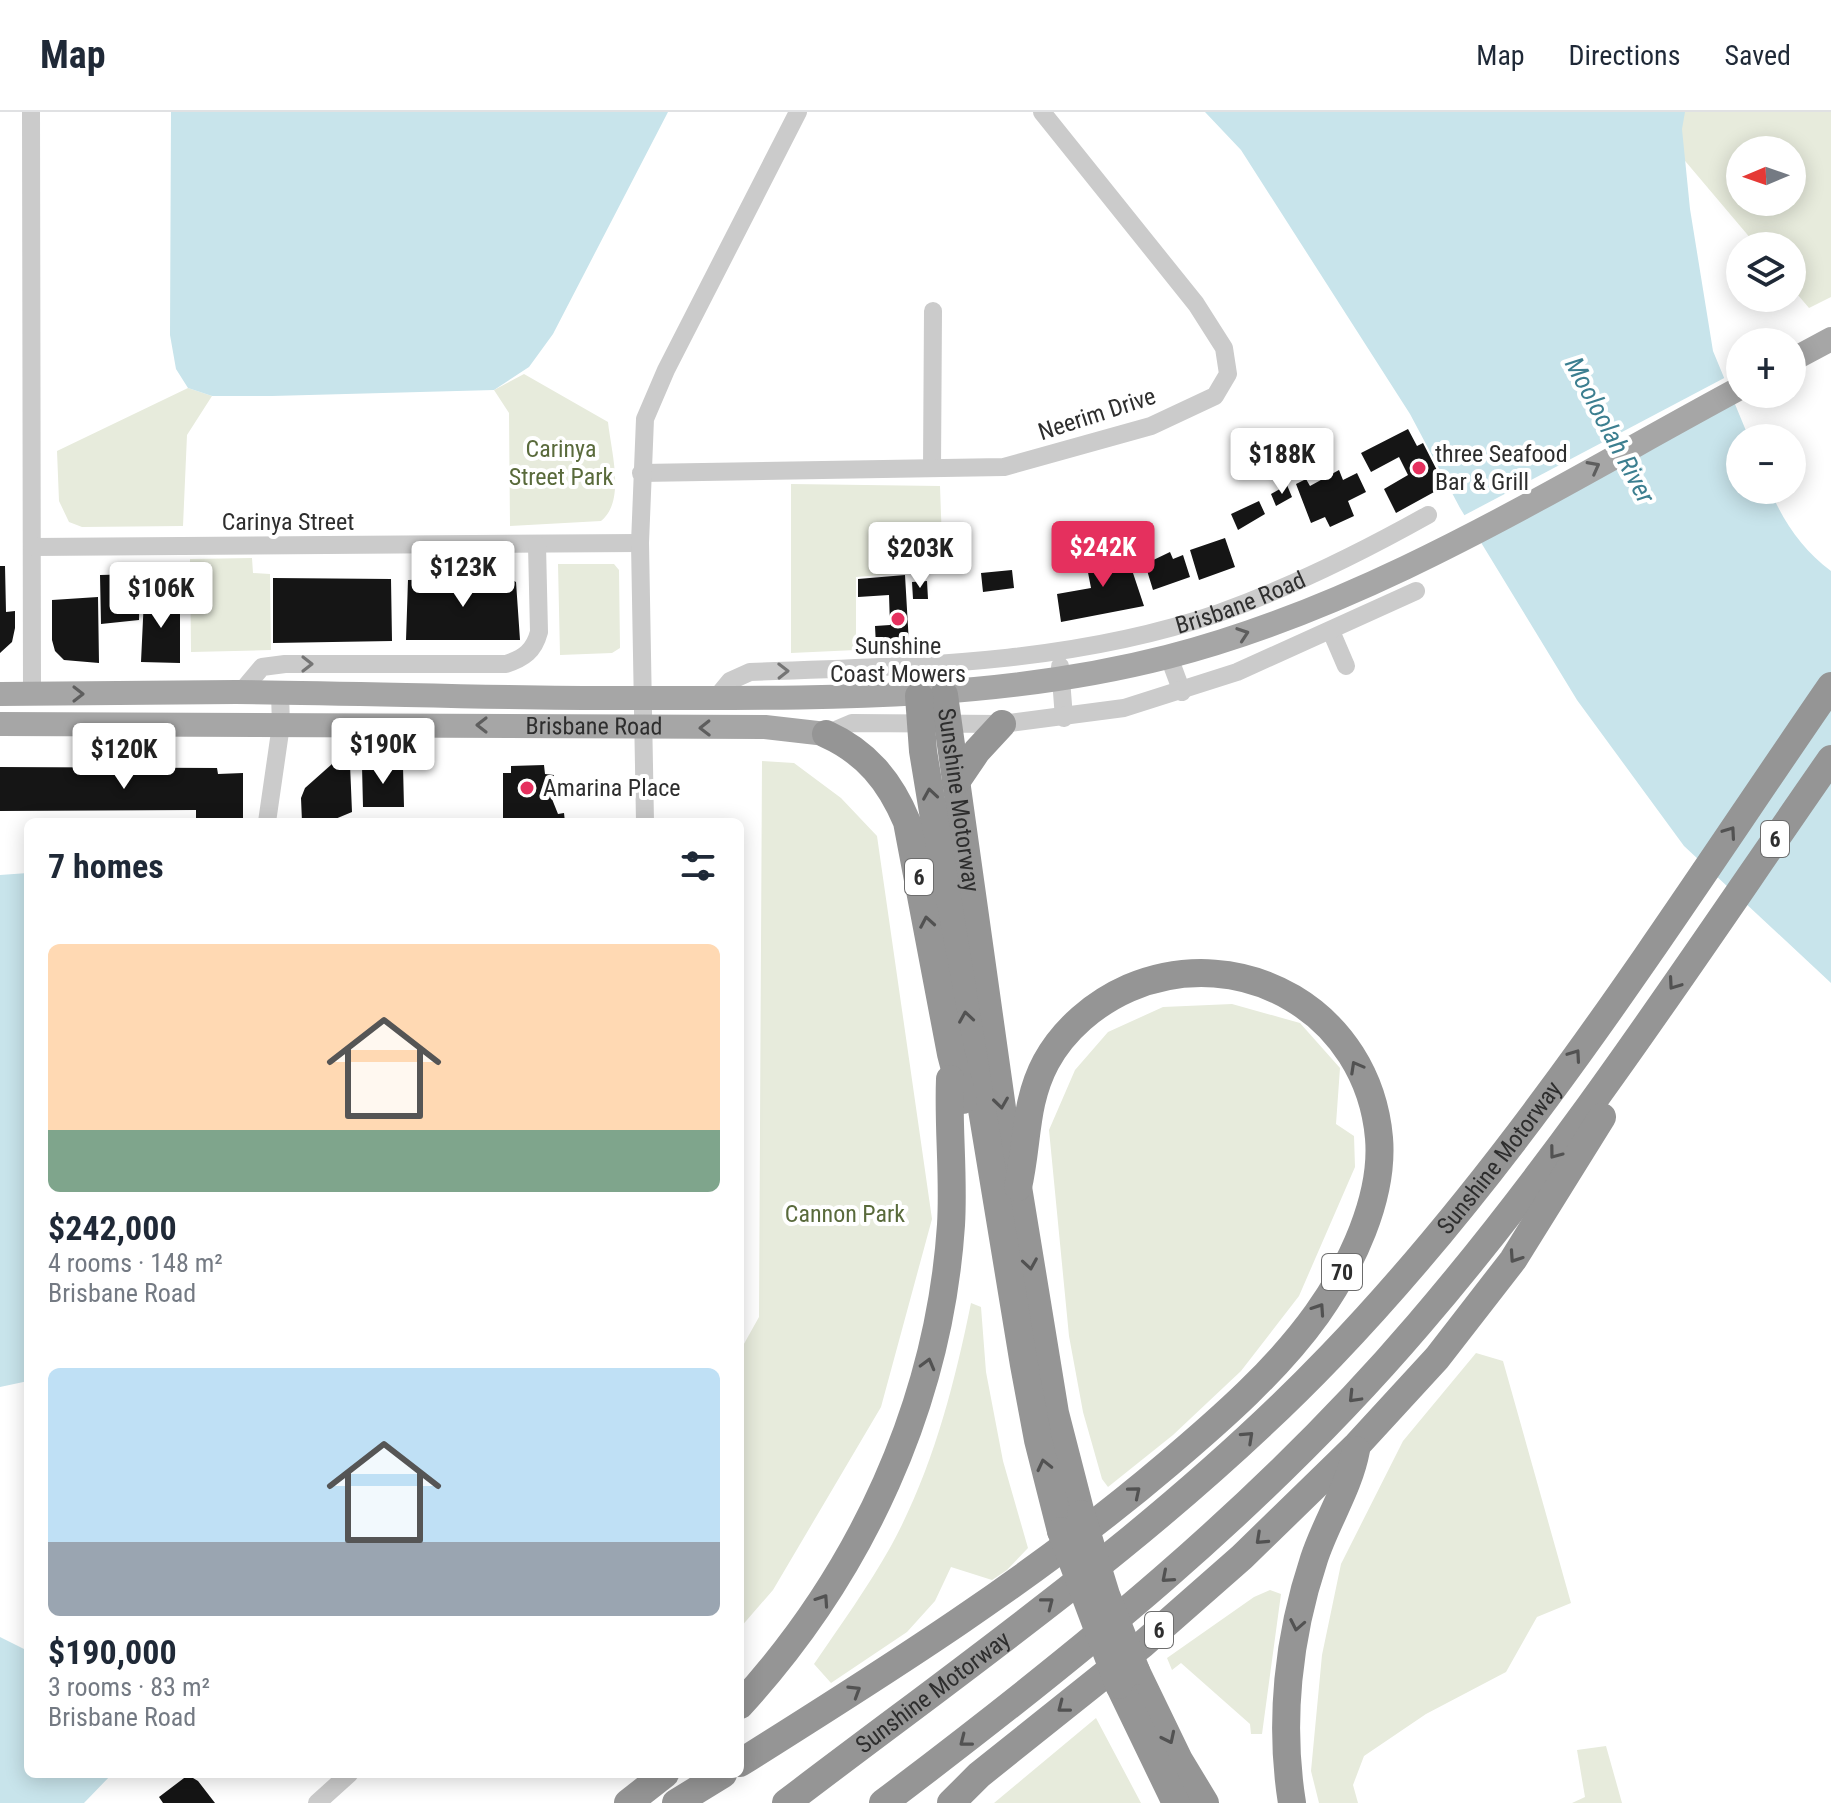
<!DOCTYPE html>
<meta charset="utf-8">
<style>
:root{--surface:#fff;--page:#f6f6f7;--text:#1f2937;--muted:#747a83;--line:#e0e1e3;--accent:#e5305e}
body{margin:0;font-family:"Roboto Condensed",sans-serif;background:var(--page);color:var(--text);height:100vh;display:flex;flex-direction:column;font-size:30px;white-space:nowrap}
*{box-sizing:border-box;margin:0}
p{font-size:26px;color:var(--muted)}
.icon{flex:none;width:44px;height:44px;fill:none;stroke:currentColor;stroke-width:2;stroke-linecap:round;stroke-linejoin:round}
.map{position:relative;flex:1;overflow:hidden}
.side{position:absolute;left:24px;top:706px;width:720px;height:960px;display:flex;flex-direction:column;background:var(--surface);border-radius:12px;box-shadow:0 4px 20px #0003}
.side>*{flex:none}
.needle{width:52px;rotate:268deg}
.fabs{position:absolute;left:1726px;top:24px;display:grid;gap:16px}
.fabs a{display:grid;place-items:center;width:80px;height:80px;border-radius:50%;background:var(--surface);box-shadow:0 4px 20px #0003;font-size:40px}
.price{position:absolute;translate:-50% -68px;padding:0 18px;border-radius:8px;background:#fff;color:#222;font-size:26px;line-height:52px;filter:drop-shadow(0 2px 4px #0008)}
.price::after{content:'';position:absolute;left:50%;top:48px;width:24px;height:18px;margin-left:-12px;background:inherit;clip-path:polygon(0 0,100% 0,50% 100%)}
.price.active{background:var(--accent);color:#fff}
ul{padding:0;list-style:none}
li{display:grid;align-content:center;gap:16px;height:424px;padding:0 24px}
li span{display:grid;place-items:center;height:248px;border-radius:12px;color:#555}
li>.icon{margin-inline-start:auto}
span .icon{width:144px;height:144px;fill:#fffc;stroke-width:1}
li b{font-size:34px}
h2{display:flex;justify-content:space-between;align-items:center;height:96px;padding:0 24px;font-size:34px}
header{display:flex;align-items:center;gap:48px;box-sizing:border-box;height:112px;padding:0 40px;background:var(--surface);border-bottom:2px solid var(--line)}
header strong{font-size:38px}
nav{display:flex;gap:44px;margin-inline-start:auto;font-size:28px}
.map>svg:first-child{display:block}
</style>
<header>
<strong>Map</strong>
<nav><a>Map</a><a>Directions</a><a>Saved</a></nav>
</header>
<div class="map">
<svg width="1831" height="1691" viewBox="0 0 1831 1691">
<rect width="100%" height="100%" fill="#fff"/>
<path fill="#e7ebdc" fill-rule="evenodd" d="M1653,0H1831V185L1809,196L1792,176V134H1757L1653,11ZM1740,38H1792V90H1740Z
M524,262L608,310C611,339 626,389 601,409L510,414L509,301L494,278Z
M188,276L212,284L187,323L183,414L82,415L69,410L59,389L57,339Z
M791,372L940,374L943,458L856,465V538L791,541Z
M252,446L253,461L270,462L271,538L191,540L190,447Z
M558,452H614L619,458L620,536L612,541L560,543Z
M762,649L794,651L841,686L877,724L932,1107L881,1295L773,1478L740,1516V1239L759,1205Z
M1232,892L1300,911L1340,956L1336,1012L1354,1024L1355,1055L1299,1184L1241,1259L1173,1323L1108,1375L1102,1367L1083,1300L1069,1224L1049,1018L1075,958L1108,920L1163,895Z
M971,1191L981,1195L986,1260L1003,1349L1028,1436L1007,1458L992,1468L951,1455L935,1489L907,1520L831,1571L814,1552C840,1514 868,1475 891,1434C932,1359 954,1275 971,1191Z
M1476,1241L1503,1249L1571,1491L1537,1505L1506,1560L1426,1602L1364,1644L1353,1673L1358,1691H1319L1311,1659L1322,1543L1341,1452L1403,1329Z
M1270,1478L1281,1482L1262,1622H1251L1250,1612L1181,1551L1172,1558L1167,1546L1254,1485Z
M1096,1606L1141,1691H994Z
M1606,1634L1622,1691H1572L1585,1685L1577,1638Z"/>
<path fill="#c8e4eb" d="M171,0H668L553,222L529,255L494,278L272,284H212L188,276L176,257L170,223Z
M1205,0H1685L1682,17L1690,97L1713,239L1749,326H1740V378H1770C1784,411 1803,438 1831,459V871L1684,734L1577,588L1460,396L1410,302L1241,38Z
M28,761V1269L0,1275V763Z
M0,1525L28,1539V1662H112L84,1691H0Z"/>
<path fill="#fff" d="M1728,264L1738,289L1476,429L1461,405Z"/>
<path fill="#151515" d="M1408,317L1417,334L1423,331L1445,374L1396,401L1384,377L1408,363L1399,345L1371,360L1361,341Z
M1339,358L1343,368L1357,361L1366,380L1348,389L1354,404L1330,415L1325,405L1311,411L1296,372L1306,367L1310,374Z
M1287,373L1292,385L1276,394L1271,382Z
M1259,389L1265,402L1238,418L1231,402Z
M1225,426L1235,455L1199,468L1190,438Z
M1125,437L1144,494L1061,510L1057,482L1091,476L1085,445Z
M1170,440L1173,447L1183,443L1190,465L1153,478L1145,452Z
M0,454H5L6,500L15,499V516L12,530L0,541Z
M1012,458L1014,476L983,480L981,461Z
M140,462L139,508L101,512L100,463Z
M905,463L909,532L876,534L875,514L890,513L889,483L858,485V467Z
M506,464L516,470L520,528H406L408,468L449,467L461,471L463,465Z
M273,466L391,467L392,529L273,531Z
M927,469L928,487H913L912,470Z
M98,485L99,551L64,548L55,539L52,528V488Z
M180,485V551L141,550L144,486Z
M332,652H350L352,700L328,710H302L301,686L305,676Z
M544,653L545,662L554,663L550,682L558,702L564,701L565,710H503V661H511V654Z
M362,654H403L404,695H363Z
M0,655L217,656L218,662L243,661V710H196V698L0,699Z
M188,1663L198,1669L215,1691H163L159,1685Z"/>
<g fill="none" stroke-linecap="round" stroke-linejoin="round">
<g stroke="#cbcbcb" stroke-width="18">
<path d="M31,0L32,582"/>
<path d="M932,356L933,199"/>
<path d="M641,361L1004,355L1151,314L1215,284L1228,262L1224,236L1196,192L1042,0"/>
<path d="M32,435L640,431"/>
<path d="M1331,519L1346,554"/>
<path d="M1169,545L1182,580"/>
<path d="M1060,554L1064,606"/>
<path d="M241,580L262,555L285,552H506C524,546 534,539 539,520L537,433"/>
<path id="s1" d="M716,586L730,569L750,560C908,554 1068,553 1219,501C1291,475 1362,440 1428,403"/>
<path d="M826,622L852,611L1002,612L1124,596L1237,560L1416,479"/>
<path d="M267,710L281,613L280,582"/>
<path d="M645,710L640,431L645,307L666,258L798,0"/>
<path d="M317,1691L349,1662"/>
</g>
<g stroke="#a6a6a6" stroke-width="24">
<path d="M1792,248L1831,227"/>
<path d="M0,582C79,582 157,580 236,580C372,581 508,587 644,586C820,586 995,589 1167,545C1371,493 1556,375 1740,276"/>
<path id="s2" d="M0,612L765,615L826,622"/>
</g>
<g stroke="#959595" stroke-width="28">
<path id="s3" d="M944,583L1008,1039L1018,1075L1055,1301L1081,1402"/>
<path d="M919,584L923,639L1024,1253L1038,1328L1061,1419"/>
<path d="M826,622C866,640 890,669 907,710L951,942L963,988"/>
<path d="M956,670L977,639L1002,612"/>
<path d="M1136,1559L1179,1648L1205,1691"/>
<path d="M1119,1573L1176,1691"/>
<path d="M740,1593C861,1461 939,1292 951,1113C954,1064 948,1016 950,967"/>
<path d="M740,1651C888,1558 1034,1466 1168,1352C1221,1307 1277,1258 1317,1202C1351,1154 1384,1086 1379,1026C1368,901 1243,828 1129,876C1095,891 1064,917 1046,950C1024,991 1028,1032 1018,1075"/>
<path d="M628,1691L665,1662"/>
<path d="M676,1691L723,1662"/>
<path id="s4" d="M786,1691C972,1549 1168,1414 1331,1244C1524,1043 1673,803 1831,574"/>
<path d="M883,1691C1075,1546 1262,1396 1419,1212C1571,1035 1698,838 1831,647"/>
<path d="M951,1691L979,1663L1143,1532L1242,1445L1357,1333L1437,1246L1513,1148L1602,1005"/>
<path d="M1292,1691C1279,1610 1288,1525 1314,1447C1326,1410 1349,1376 1356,1338"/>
</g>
<path stroke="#959595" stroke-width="28" d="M1081,1402L1106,1483L1136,1559
M1061,1419L1119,1573"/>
</g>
<defs><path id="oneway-chevron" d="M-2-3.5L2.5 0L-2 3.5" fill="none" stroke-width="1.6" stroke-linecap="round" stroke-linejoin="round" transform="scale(2)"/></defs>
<g stroke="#5e5e5e">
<use href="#oneway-chevron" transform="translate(1594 355) rotate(-28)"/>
<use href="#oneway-chevron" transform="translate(1243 522) rotate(-19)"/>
<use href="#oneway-chevron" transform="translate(78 582)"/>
<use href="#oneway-chevron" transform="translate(482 613) rotate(-180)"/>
<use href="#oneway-chevron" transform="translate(705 616) rotate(179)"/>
</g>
<g stroke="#757575">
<use href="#oneway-chevron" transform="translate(307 552)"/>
<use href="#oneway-chevron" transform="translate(783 559) rotate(-1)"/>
</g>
<g stroke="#525252">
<use href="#oneway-chevron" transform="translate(930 682) rotate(-99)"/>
<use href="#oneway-chevron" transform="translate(1730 720) rotate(-55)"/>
<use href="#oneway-chevron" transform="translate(927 810) rotate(-100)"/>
<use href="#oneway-chevron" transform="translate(1674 872) rotate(125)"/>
<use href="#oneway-chevron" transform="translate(966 905) rotate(-99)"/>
<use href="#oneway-chevron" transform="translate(1575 943) rotate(-55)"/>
<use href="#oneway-chevron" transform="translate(1356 955) rotate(-119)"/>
<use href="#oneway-chevron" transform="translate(1001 991) rotate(82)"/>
<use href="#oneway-chevron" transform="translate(1555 1041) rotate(127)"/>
<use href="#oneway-chevron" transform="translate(1515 1145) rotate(124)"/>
<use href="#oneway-chevron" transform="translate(1030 1152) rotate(81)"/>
<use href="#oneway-chevron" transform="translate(1319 1197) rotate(-56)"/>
<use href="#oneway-chevron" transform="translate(928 1252) rotate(-75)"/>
<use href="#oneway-chevron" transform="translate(1354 1285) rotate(134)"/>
<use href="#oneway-chevron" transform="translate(1248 1325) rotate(-43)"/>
<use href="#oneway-chevron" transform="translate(1044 1353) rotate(-103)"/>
<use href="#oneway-chevron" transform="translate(1135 1380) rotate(-40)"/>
<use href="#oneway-chevron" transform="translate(1261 1427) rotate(137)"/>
<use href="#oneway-chevron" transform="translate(1167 1465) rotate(139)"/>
<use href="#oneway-chevron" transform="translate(823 1488) rotate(-56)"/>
<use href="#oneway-chevron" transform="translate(1048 1491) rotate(-38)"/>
<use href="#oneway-chevron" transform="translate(1297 1513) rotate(101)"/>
<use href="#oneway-chevron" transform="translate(855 1579) rotate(-32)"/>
<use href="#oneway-chevron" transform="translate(1063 1595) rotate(142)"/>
<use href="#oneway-chevron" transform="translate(1169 1626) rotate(64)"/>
<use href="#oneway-chevron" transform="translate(965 1629) rotate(142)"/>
</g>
<g fill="#e5305e" stroke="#fff" stroke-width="3">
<circle cx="1419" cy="356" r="8"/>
<circle cx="898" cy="507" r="8"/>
<circle cx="527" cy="676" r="8"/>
</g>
<g text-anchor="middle" stroke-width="8" stroke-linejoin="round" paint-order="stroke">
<g fill="#fff" stroke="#6d6d6d" stroke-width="2">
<rect x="1761" y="709" width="28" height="36" rx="6"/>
<rect x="905" y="747" width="28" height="36" rx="6"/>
<rect x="1322" y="1142" width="40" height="36" rx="6"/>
<rect x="1145" y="1500" width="28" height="36" rx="6"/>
</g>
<g font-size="22" font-weight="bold" fill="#2e2e2e">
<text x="1775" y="735">6</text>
<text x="919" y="773">6</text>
<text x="1342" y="1168">70</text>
<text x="1159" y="1526">6</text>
</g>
<g font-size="24" fill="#2e2e2e" stroke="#fff">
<text transform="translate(1097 302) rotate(-18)" y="8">Neerim Drive</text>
<text x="288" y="418">Carinya Street</text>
<text dy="8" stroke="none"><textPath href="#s1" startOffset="542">Brisbane Road</textPath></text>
<text dy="8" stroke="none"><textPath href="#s2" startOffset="594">Brisbane Road</textPath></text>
<text dy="8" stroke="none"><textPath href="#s3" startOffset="106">Sunshine Motorway</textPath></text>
<text dy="8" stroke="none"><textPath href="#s4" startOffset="966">Sunshine Motorway</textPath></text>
<text dy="8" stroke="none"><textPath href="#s4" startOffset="184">Sunshine Motorway</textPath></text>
</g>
<g font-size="24" fill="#596a3b" stroke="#fff">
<text x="561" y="345">Carinya<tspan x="561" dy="28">Street Park</tspan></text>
<text x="845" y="1110">Cannon Park</text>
</g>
<g font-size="24" fill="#2e2e2e" stroke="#fff" text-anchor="start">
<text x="1435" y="350">three Seafood<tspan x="1435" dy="28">Bar &amp; Grill</tspan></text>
<text x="898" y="542" text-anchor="middle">Sunshine<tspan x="898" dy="28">Coast Mowers</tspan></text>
<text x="543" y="684">Amarina Place</text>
</g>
<g font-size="26" font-style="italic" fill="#3c7f90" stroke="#fff">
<text transform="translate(1610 318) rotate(62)" y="9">Mooloolah River</text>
</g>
</g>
</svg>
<div class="fabs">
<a><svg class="needle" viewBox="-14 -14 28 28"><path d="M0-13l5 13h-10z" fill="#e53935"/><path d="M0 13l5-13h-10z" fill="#747a83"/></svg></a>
<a><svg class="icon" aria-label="layers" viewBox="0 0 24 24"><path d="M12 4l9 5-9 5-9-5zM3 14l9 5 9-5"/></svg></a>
<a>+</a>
<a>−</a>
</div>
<b class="price" style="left:1282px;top:384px">$188K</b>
<b class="price active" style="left:1103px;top:477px">$242K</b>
<b class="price" style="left:920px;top:478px">$203K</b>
<b class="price" style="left:463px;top:497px">$123K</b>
<b class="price" style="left:161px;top:518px">$106K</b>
<b class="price" style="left:383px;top:674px">$190K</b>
<b class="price" style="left:124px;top:679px">$120K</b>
<section class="side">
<h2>7 homes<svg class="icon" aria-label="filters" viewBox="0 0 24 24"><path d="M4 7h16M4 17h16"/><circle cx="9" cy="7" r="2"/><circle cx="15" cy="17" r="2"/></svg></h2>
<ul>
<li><span style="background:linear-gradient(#ffd9b3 75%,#7fa58c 0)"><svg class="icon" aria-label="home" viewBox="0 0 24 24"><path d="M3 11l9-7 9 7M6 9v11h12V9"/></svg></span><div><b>$242,000</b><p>4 rooms · 148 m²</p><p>Brisbane Road</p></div></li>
<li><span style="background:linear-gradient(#bfe0f5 70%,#9aa5b1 0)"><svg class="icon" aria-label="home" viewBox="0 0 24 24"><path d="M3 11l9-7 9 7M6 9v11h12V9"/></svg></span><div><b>$190,000</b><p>3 rooms · 83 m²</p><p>Brisbane Road</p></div></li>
</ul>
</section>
</div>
